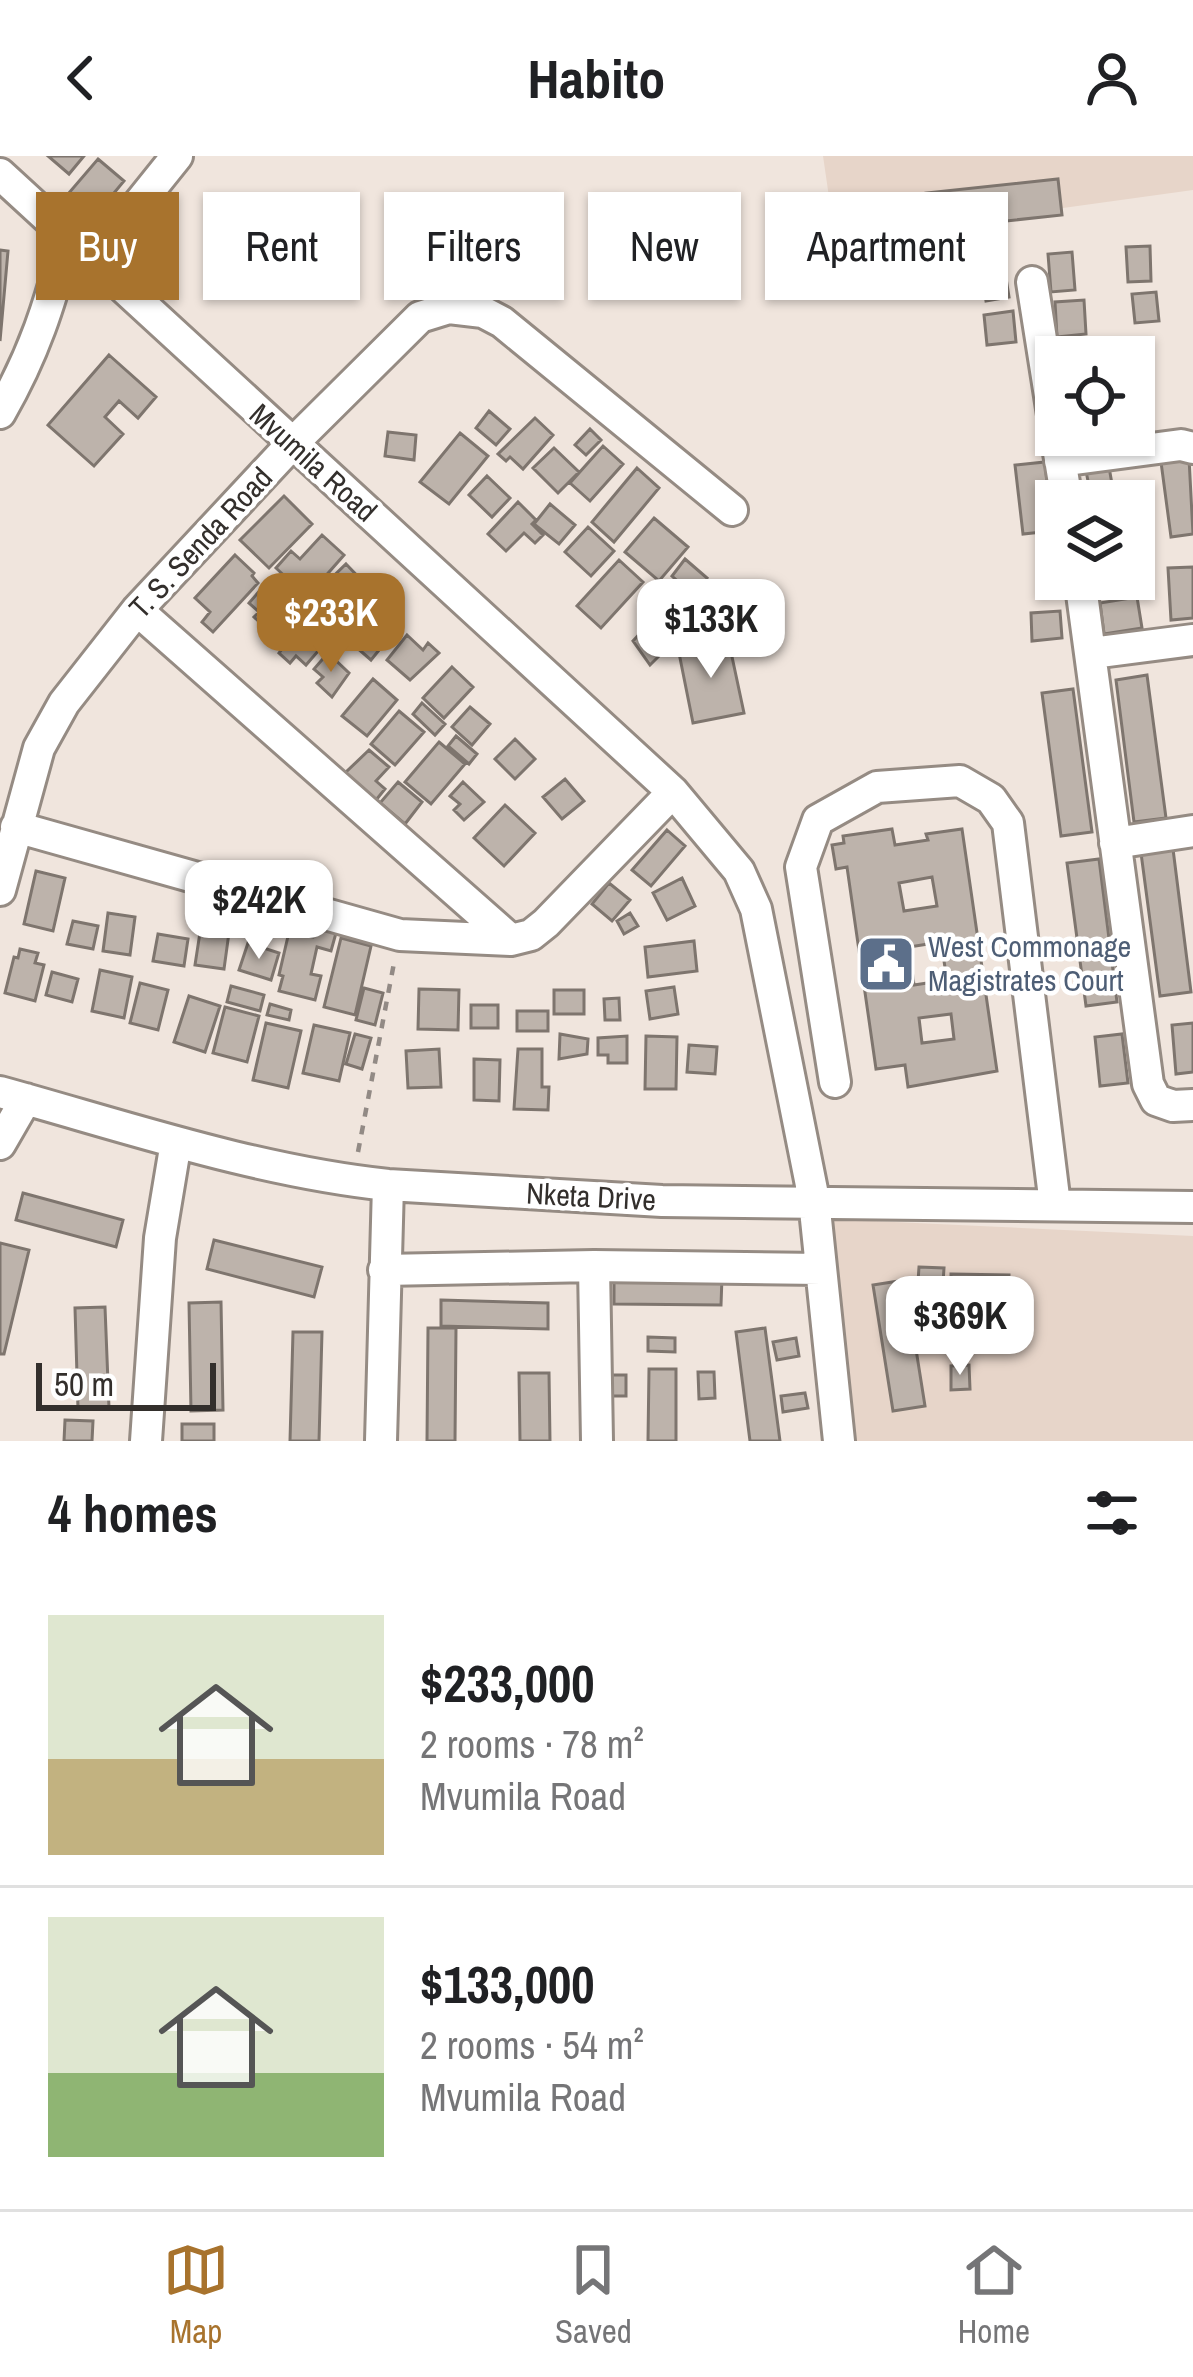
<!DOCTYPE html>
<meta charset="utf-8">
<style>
:root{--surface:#fff;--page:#f6f6f6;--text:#202124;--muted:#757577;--line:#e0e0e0;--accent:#a8732d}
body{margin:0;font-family:"Archivo Narrow",sans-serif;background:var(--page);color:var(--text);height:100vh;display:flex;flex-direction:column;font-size:45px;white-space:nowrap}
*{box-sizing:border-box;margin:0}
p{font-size:39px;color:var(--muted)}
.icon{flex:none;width:66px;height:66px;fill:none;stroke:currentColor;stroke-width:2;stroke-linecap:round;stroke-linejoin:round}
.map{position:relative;height:1285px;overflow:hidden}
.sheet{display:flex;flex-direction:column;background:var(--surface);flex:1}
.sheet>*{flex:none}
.banner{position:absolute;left:36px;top:36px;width:1122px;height:108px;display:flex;gap:24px}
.tools{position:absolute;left:1035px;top:180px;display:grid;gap:24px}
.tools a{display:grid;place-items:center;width:120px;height:120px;border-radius:0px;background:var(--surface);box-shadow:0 3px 9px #0004;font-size:60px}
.scale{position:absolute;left:36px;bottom:30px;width:180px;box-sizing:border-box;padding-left:12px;border:6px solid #332f2c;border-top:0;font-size:33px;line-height:42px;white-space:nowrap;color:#332f2c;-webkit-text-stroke:9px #fff;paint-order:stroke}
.price{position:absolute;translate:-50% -102px;padding:0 27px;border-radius:24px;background:#fff;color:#222;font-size:39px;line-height:78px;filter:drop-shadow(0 3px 6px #0008)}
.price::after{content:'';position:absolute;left:50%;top:72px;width:36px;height:27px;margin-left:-18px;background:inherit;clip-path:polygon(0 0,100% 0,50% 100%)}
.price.current{background:var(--accent);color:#fff}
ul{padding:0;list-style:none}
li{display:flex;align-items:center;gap:36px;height:300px;padding:0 48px}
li+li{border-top:3px solid var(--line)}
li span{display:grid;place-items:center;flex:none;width:336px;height:240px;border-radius:0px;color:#555}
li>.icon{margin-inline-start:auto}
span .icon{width:144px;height:144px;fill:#fffc;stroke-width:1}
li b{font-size:51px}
h2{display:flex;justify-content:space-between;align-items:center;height:144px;padding:0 48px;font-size:51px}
.chip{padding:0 42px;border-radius:0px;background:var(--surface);box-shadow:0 3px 9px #0004;font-size:42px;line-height:108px}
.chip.current{background:var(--accent);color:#fff}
header{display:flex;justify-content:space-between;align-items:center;height:156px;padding:0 48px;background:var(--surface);font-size:54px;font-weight:700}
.menu{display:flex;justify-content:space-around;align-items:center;height:168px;border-top:3px solid var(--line);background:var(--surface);font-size:33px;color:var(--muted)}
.menu a{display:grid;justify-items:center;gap:6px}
.menu .current{color:var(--accent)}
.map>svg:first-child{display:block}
</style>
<header><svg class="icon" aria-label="back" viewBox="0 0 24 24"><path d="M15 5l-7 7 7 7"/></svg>Habito<svg class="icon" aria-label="person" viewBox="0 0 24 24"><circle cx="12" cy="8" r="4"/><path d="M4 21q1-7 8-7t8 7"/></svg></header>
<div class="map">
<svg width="1193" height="1285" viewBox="0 0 1193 1285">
<rect width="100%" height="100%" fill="#f0e5dd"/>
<path fill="#e7d5c9" d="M823,0H1193V34L934,70L836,89Z
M830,1063L1193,1080V1285H851Z"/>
<path fill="#bdb3ab" stroke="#7e756e" stroke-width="3" fill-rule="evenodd" d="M48,0H84L69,18Z
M98,3L124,25L94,61L68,38Z
M1058,23L1062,59L930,73L926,37Z
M1150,90L1151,125L1128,126L1126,91Z
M0,94L8,95L0,185Z
M1072,96L1075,134L1051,136L1048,98Z
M893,101L895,120L853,124L851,105Z
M1004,109L1009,141L986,145L981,112Z
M1156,136L1159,165L1135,167L1132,138Z
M1084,144L1086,178L1057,181L1055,146Z
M1013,155L1016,186L987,189L984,159Z
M109,199L156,241L138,262L119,245L105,261L123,278L94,310L48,269Z
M489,255L510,273L496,289L476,272Z
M535,262L553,279L523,313L510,301L506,305L498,298Z
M590,273L601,284L586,299L575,289Z
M388,276L416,279L414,304L385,300Z
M460,277L488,300L449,348L420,326Z
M603,290L623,308L590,345L570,327Z
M554,292L579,316L558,337L533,312Z
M1189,302L1193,378L1171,381L1161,306Z
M1045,306L1052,375L1023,378L1015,309Z
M1109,311L1115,345H1092L1086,315Z
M637,312L659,332L614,386L592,366Z
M487,320L510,342L492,361L469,339Z
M284,340L312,368L269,412L240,384Z
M518,346L536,364L532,368L543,379L535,387L524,377L506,395L488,378Z
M550,348L575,369L559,388L534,368Z
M654,362L688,391L659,425L625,396Z
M588,371L614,395L591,420L565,396Z
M322,379L344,399L307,441L276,412L291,395L300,403Z
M235,399L254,417L252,420L258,427L213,476L202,466L210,456L195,442Z
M685,403L707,422L693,439L672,420Z
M619,404L643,426L601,472L577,450Z
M346,408L369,432L335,466L311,442Z
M1193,411V462L1171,464L1168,412Z
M262,432L282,450L267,473L254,461L259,456L249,447Z
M1137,441L1142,472L1104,478L1100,447Z
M373,454L396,473L371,504L348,484Z
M1060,455L1062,482L1032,485L1031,457Z
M648,469L667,492L650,509L633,485Z
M296,474L319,494L306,509L296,500L290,507L279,497Z
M407,479L423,494L428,487L439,497L410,524L387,504Z
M728,482L744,557L693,567L678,492Z
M328,497L349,517L332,541L317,527L323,521L314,513Z
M452,511L473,531L444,562L423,542Z
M1147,519L1166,662L1134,666L1116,524Z
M373,523L397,544L367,580L342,560Z
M1073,533L1092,676L1061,680L1042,537Z
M422,547L445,568L435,579L413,558Z
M470,551L490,568L472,589L452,571Z
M399,555L424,576L395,609L371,588Z
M456,580L477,598L469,608L448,590Z
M515,583L535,603L515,623L495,603Z
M439,586L465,608L431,648L405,626Z
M369,594L389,611L376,625L385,633L376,644L345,617Z
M565,623L584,645L562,663L543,641Z
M398,626L422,646L405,668L380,647Z
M463,626L484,646L464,664L454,654L460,648L450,640Z
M505,649L535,677L504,710L474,682Z
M892,673L895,689L928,684L926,678L962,673L997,915L908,931L905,909L876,913L847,711L836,713L832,689L844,687L843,680ZM932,721L937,750L904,755L899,727ZM941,786L947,824L914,829L909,791ZM951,858L954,883L922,887L919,862Z
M667,674L685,690L651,730L632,714Z
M1173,693L1191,836L1160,840L1141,697Z
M1099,703L1117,846L1086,850L1067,707Z
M36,715L65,722L53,775L24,768Z
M682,722L695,750L667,764L653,737Z
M609,727L630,744L612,765L592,748Z
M108,757L135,761L130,799L103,795Z
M203,757L231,762L224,813L195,809Z
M630,757L638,770L624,778L617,765Z
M73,765L98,770L93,793L67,788Z
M315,772L336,777L331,795L317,791L311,818L321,820L315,844L279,835L283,820L279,819L289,776L313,781Z
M158,778L188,783L184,810L153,805Z
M341,782L371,790L355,859L324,851Z
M694,785L697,815L648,821L645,791Z
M248,787L279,797L271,824L239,814Z
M20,793L38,797L35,807L44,809L35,845L5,837L14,801L18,802Z
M100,814L132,821L124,862L92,855Z
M52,816L78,823L72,846L46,839Z
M140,827L168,834L158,874L130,867Z
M231,830L264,839L260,855L227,846Z
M674,831L678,858L650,863L646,835Z
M364,832L383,837L375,869L356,864Z
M419,833L459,834L458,874L418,873Z
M554,834H584V858H554Z
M189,840L220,850L205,896L174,886Z
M619,842L620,864H605L604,843Z
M270,848L291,854L289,864L267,859Z
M471,849H498V872H471Z
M225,851L259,860L247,906L213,897Z
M517,855H548V875H517Z
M266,867L301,875L288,932L253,924Z
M1193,867V916L1176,918L1172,869Z
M314,869L350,877L339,925L303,917Z
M355,878L371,882L362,913L346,908Z
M560,878L588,883L587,898L559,903Z
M1122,878L1128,927L1100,930L1095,881Z
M627,880V907H608V899H598V882Z
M646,880L677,881L676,933H645Z
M689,889L717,891L715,918L687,916Z
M439,893L441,931L408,932L406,895Z
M518,893H542V931H549L548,954L514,953Z
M474,903L500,904L499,945L474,944Z
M23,1037L123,1064L116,1091L16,1064Z
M214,1084L322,1111L314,1141L207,1113Z
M0,1087L29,1094L4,1198H0Z
M919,1111L944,1112L941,1157L916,1155Z
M951,1118L1009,1119L1008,1163L951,1162Z
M614,1120L722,1121L721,1149L614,1148Z
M905,1124L925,1250L893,1255L873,1129Z
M441,1144L548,1147V1173L441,1170Z
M221,1146L223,1254L191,1255L189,1147Z
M105,1151L109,1252L78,1253L75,1152Z
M945,1171L967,1174L965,1185L944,1182Z
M428,1172H456L455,1285H427Z
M765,1172L780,1285H750L736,1176Z
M293,1176H322L319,1285H290Z
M648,1181L675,1182V1196L648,1195Z
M796,1182L799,1200L777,1204L773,1186Z
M969,1209L970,1233L951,1234V1210Z
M649,1213H676V1285H648Z
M698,1216H714L715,1242L699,1243Z
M519,1217H549L550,1285H520Z
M602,1219H626V1240H602Z
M805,1237L808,1252L783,1256L781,1240Z
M65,1264L93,1265L92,1285H64Z
M182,1268H214V1285H182Z"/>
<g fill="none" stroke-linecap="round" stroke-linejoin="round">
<defs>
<path id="minor" d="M0,18L673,636L739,715L756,753L814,1044L839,1285
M92,106L177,0
M1032,126L1056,278
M0,257C34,198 50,148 67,82
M1057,285L1067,345
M1060,305L1181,289L1193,292
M1080,423L1148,928L1156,944L1173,950L1193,949
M137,454L511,784
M1092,497L1193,484
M16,671L400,779L511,784L531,779L546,767L673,636
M1115,687L1193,675
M0,734L39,592L64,547L137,454L291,289L420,161L449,152L483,156L502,166L732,354
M835,926L801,711L818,664L877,631L960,625L991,643L1008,667L1055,1049
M0,936C127,971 256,1015 388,1029L662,1045L1193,1051
M0,988L26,943
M594,1110L597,1285
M384,1114L594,1110L821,1113
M146,1285L160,1082L176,986
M381,1285L388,1029"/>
</defs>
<use href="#minor" stroke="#958b83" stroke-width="36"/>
<path stroke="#928a85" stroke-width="4.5" stroke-dasharray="9 9" stroke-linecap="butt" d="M358,996L394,807"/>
<use href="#minor" stroke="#fff" stroke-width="30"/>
</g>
<defs>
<symbol id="civic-square" viewBox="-11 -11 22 22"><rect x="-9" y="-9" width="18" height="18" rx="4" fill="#5c6f8a" stroke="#fff"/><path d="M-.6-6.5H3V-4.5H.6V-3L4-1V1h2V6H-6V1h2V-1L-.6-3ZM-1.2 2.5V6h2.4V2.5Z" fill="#fff"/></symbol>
</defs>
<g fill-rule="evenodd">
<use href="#civic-square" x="853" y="775" width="66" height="66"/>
</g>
<g text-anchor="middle" stroke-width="9" stroke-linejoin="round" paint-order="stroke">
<g font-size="30" fill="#332f2c" stroke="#fff">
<text transform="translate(313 307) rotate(42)" y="10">Mvumila Road</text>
<text transform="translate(201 387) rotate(-47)" y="10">T. S. Senda Road</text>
<text transform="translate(591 1041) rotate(3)" y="10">Nketa Drive</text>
</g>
<g font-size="30" fill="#4e5e75" stroke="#fff" text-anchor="start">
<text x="928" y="801">West Commonage<tspan x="928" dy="34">Magistrates Court</tspan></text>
</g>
</g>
</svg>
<div class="tools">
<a><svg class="icon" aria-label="locate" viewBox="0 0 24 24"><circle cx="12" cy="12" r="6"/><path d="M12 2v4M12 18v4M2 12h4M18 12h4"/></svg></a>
<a><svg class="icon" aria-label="layers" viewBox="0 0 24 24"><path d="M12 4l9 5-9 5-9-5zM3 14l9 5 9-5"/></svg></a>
</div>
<div class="scale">50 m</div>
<b class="price current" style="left:331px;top:519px">$233K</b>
<b class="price" style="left:711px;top:525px">$133K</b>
<b class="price" style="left:259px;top:806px">$242K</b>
<b class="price" style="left:960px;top:1222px">$369K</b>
<div class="banner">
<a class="chip current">Buy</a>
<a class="chip">Rent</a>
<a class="chip">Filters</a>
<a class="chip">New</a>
<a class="chip">Apartment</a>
</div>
</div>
<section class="sheet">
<h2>4 homes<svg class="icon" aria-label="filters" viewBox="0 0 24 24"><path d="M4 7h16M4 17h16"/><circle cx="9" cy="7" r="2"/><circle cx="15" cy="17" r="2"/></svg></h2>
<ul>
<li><span style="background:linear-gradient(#dfe7d0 60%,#c2b280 0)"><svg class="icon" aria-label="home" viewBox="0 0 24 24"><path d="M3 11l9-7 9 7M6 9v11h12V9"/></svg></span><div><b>$233,000</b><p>2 rooms · 78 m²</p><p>Mvumila Road</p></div></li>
<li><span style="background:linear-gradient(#dfe7d0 65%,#8fb573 0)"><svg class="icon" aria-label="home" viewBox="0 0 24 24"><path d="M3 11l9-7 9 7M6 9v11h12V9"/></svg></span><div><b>$133,000</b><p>2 rooms · 54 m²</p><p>Mvumila Road</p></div></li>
</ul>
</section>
<nav class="menu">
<a class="current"><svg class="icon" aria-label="map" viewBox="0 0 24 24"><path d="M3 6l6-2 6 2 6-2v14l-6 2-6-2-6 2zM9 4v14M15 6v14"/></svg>Map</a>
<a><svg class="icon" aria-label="saved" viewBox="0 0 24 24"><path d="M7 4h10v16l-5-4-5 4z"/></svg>Saved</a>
<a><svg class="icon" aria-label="home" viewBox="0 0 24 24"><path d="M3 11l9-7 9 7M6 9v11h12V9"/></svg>Home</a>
</nav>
